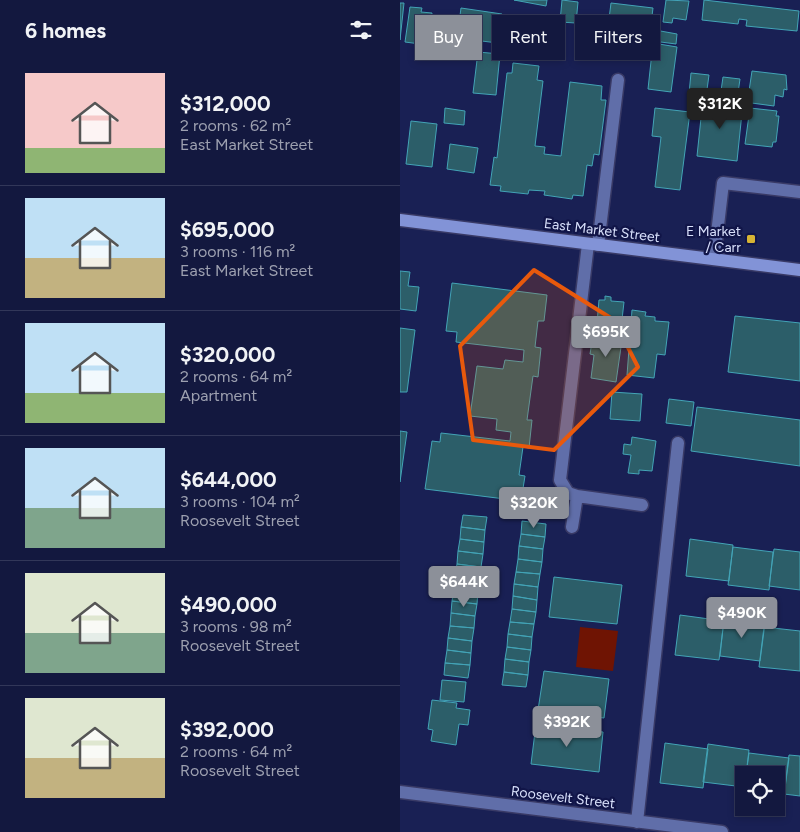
<!DOCTYPE html>
<meta charset="utf-8">
<style>
:root{--surface:#13183f;--page:#20254a;--text:#f1f3f6;--muted:#9da0b0;--line:#323759;--accent:#8c9099}
body{margin:0;font-family:Figtree,sans-serif;background:var(--page);color:var(--text);height:100vh;display:flex;flex-direction:column;font-size:19px;white-space:nowrap}
*{box-sizing:border-box;margin:0}
p{font-size:16px;color:var(--muted)}
.icon{flex:none;width:28px;height:28px;fill:none;stroke:currentColor;stroke-width:2;stroke-linecap:round;stroke-linejoin:round}
.map{position:relative;flex:1;overflow:hidden}
.panel{display:flex;flex-direction:column;background:var(--surface);width:400px}
.panel>*{flex:none}
.top-card{position:absolute;left:15px;top:15px;width:310px;height:45px;display:flex;gap:10px}
.tools{position:absolute;left:335px;top:766px;display:grid;gap:10px}
.tools a{display:grid;place-items:center;width:50px;height:50px;border-radius:0px;background:var(--surface);box-shadow:0 2px 8px #0003,0 0 0 1px var(--line);font-size:25px}
.price{position:absolute;translate:-50% -42px;padding:0 11px;border-radius:5px;background:var(--accent);color:#fff;font-size:16px;line-height:32px;filter:drop-shadow(0 1px 2px #0008)}
.price::after{content:'';position:absolute;left:50%;top:30px;width:15px;height:11px;margin-left:-8px;background:inherit;clip-path:polygon(0 0,100% 0,50% 100%)}
.price.on{background:#222;color:#fff}
ul{padding:0;list-style:none}
li{display:flex;align-items:center;gap:15px;height:125px;padding:0 25px}
li+li{border-top:1px solid var(--line)}
li span{display:grid;place-items:center;flex:none;width:140px;height:100px;border-radius:0px;color:#555}
li>.icon{margin-inline-start:auto}
span .icon{width:60px;height:60px;fill:#fffc;stroke-width:1}
li b{font-size:21px}
h2{display:flex;justify-content:space-between;align-items:center;height:60px;padding:0 25px;font-size:21px}
.chip{padding:0 18px;border-radius:0px;background:var(--surface);box-shadow:0 2px 8px #0003,0 0 0 1px var(--line);font-size:18px;line-height:45px}
.chip.on{background:var(--accent);color:#fff}
main{display:flex;flex:1;min-height:0}
.map>svg:first-child{display:block}
</style>
<main>
<section class="panel">
<h2>6 homes<svg class="icon" aria-label="filters" viewBox="0 0 24 24"><path d="M4 7h16M4 17h16"/><circle cx="9" cy="7" r="2"/><circle cx="15" cy="17" r="2"/></svg></h2>
<ul>
<li><span style="background:linear-gradient(#f6c9c9 75%,#8fb573 0)"><svg class="icon" aria-label="home" viewBox="0 0 24 24"><path d="M3 11l9-7 9 7M6 9v11h12V9"/></svg></span><div><b>$312,000</b><p>2 rooms · 62 m²</p><p>East Market Street</p></div></li>
<li><span style="background:linear-gradient(#bfe0f5 60%,#c2b280 0)"><svg class="icon" aria-label="home" viewBox="0 0 24 24"><path d="M3 11l9-7 9 7M6 9v11h12V9"/></svg></span><div><b>$695,000</b><p>3 rooms · 116 m²</p><p>East Market Street</p></div></li>
<li><span style="background:linear-gradient(#bfe0f5 70%,#8fb573 0)"><svg class="icon" aria-label="home" viewBox="0 0 24 24"><path d="M3 11l9-7 9 7M6 9v11h12V9"/></svg></span><div><b>$320,000</b><p>2 rooms · 64 m²</p><p>Apartment</p></div></li>
<li><span style="background:linear-gradient(#bfe0f5 60%,#7fa58c 0)"><svg class="icon" aria-label="home" viewBox="0 0 24 24"><path d="M3 11l9-7 9 7M6 9v11h12V9"/></svg></span><div><b>$644,000</b><p>3 rooms · 104 m²</p><p>Roosevelt Street</p></div></li>
<li><span style="background:linear-gradient(#dfe7d0 60%,#7fa58c 0)"><svg class="icon" aria-label="home" viewBox="0 0 24 24"><path d="M3 11l9-7 9 7M6 9v11h12V9"/></svg></span><div><b>$490,000</b><p>3 rooms · 98 m²</p><p>Roosevelt Street</p></div></li>
<li><span style="background:linear-gradient(#dfe7d0 60%,#c2b280 0)"><svg class="icon" aria-label="home" viewBox="0 0 24 24"><path d="M3 11l9-7 9 7M6 9v11h12V9"/></svg></span><div><b>$392,000</b><p>2 rooms · 64 m²</p><p>Roosevelt Street</p></div></li>
</ul>
</section>
<div class="map">
<svg width="400" height="832" viewBox="0 0 400 832">
<rect width="100%" height="100%" fill="#192054"/>
<path fill="#6f1403" d="M180,627L218,631L213,671L176,667Z"/>
<path fill="#2c5e69" stroke="#43a4b7" d="M114,0H147L146,6Z
M162,0L178,2L176,23L160,22Z
M266,0L289,1L286,20L273,18L272,23L263,22Z
M304,0L399,11L397,31L346,26L347,20L339,19L338,24L302,20Z
M0,3H4L0,40Z
M211,3L253,8L247,56L205,51Z
M10,7L22,8L21,12L32,13L28,45L5,42Z
M61,8L102,14L98,43L57,38Z
M110,15L153,20L149,51L106,45Z
M255,30L277,34L276,44L253,41Z
M253,43L277,47L271,92L248,89Z
M78,52L100,54L96,95L73,93Z
M113,63L139,66L137,80L143,81L135,146L145,147L144,154L161,156L170,82L202,86L201,100H206L199,155L194,154L192,166L187,165L183,196L173,195L172,199L144,195L145,191L129,190L128,194L100,191L101,186L90,185L94,157L97,158L107,73H112Z
M352,71L386,75L387,90L384,89L383,97L375,95L374,106L344,102L346,90L349,91Z
M291,73L309,75L306,97L289,94Z
M323,77L340,79L337,100L320,98Z
M303,99L343,103L337,161L297,156Z
M45,108L65,111L64,125L44,123Z
M255,108L290,112L280,190L255,187L261,137L252,136Z
M350,108L377,111L376,116H379L376,142H373L372,147L345,144Z
M11,121L37,124L32,167L6,164Z
M50,144L78,148L74,173L47,169Z
M0,271L10,272L8,286L19,287L16,311L0,309Z
M52,283L147,295L144,321H138L135,347L141,348L138,377L133,376L127,420H132L129,448L123,447L119,475L125,476L121,501L25,489L32,441L40,442L41,433L110,441L111,432L96,430L97,419L70,416L77,366L103,369L105,360L123,362L124,350L56,342L57,332L46,331Z
M205,296L211,297V301L224,302L220,337L196,335L199,300H205Z
M232,310L246,312L245,316L255,317V321L269,322L265,355L257,354L254,378L227,375Z
M335,316L400,323V381L328,372Z
M0,328L15,330L7,392H0Z
M193,336L222,340L216,382L191,378L194,355L190,354Z
M212,392L242,394L240,421L210,419Z
M269,399L294,402L291,426L266,423Z
M297,407L400,420V466L291,451Z
M0,431L7,432L0,482Z
M232,437L256,441L252,471L239,470V474L228,473L231,455L223,454L224,444L231,445Z
M63,515L87,517L85,530L61,527Z
M122,521L146,524L145,537L121,534Z
M61,527L85,530L84,542L60,539Z
M121,534L145,537L143,549L119,546Z
M60,539L84,542L83,554L58,551Z
M290,539L333,545L329,581L286,576Z
M119,546L143,549L142,562L118,559Z
M333,547L373,552L369,590L328,585Z
M374,549L400,552V590L369,586Z
M58,551L83,554L81,567L57,564Z
M118,559L142,562L140,574L116,572Z
M57,564L81,567L80,579L55,576Z
M116,572L140,574L138,587L114,584Z
M55,576L80,579L78,591L54,589Z
M154,577L222,585L217,624L149,617Z
M114,584L138,587L137,600L113,596Z
M54,589L78,591L77,604L52,601Z
M113,596L137,600L136,612L112,609Z
M52,601L77,604L75,616L51,613Z
M112,609L136,612L134,624L110,622Z
M51,613L75,616L74,628L50,626Z
M280,615L324,621L319,660L275,655Z
M324,618L365,623L360,661L320,656Z
M110,622L134,624L132,637L108,634Z
M50,626L74,628L72,641L48,638Z
M364,627L400,631V671L359,667Z
M108,634L132,637L131,650L107,647Z
M48,638L72,641L71,653L47,650Z
M107,647L131,650L129,662L105,659Z
M47,650L71,653L70,665L45,663Z
M105,659L129,662L128,675L104,672Z
M45,663L70,665L68,678L44,675Z
M144,671L209,679L204,718L138,710Z
M104,672L128,675L126,687L102,685Z
M42,680L66,682L64,702L40,700Z
M32,700L57,703L56,708L70,710L68,725L59,724L56,745L31,741L33,730L28,729Z
M136,724L203,732L199,772L131,764Z
M265,743L308,749L303,788L260,783Z
M308,744L349,750L346,775H344V787L303,782Z
M349,753L389,758L384,796L376,795V775H346Z
M389,755L400,756V796L384,794Z"/>
<g fill="none" stroke-linecap="round" stroke-linejoin="round">
<defs>
<path id="minor" d="M188,244L160,480L168,493L177,496L242,505
M198,245L218,80
M314,259L323,183L400,192
M172,527L177,496
M0,792L322,832
M237,822L278,443"/>
<path id="major" d="M0,220L400,270"/>
</defs>
<use href="#minor" stroke="#393a66" stroke-width="15"/>
<use href="#major" stroke="#393a66" stroke-width="15"/>
<use href="#minor" stroke="#606ea9" stroke-width="12"/>
<use href="#major" stroke="#8293d7" stroke-width="12"/>
</g>
<path fill="#e8590c" fill-opacity="0.2" stroke="#e8590c" stroke-width="4" stroke-linejoin="round" d="M134,270L214,320L238,367L154,450L73,440L60,346Z"/>
<rect fill="#d7b434" stroke="#111548" stroke-width="2" x="346" y="234" width="10" height="10" rx="2.5"/>
<g text-anchor="middle" stroke-width="4.5" stroke-linejoin="round" paint-order="stroke">
<g font-size="14" fill="#d8e0fb" stroke="#111548">
<text transform="translate(202 230) rotate(7)" y="5">East Market Street</text>
<text transform="translate(163 797) rotate(7)" y="5">Roosevelt Street</text>
</g>
<g font-size="14" fill="#d8e0fb" stroke="#111548" text-anchor="end">
<text x="341" y="236">E Market<tspan x="341" dy="16">/ Carr</tspan></text>
</g>
</g>
</svg>
<div class="tools">
<a><svg class="icon" aria-label="locate" viewBox="0 0 24 24"><circle cx="12" cy="12" r="6"/><path d="M12 2v4M12 18v4M2 12h4M18 12h4"/></svg></a>
</div>
<b class="price on" style="left:320px;top:130px">$312K</b>
<b class="price" style="left:206px;top:358px">$695K</b>
<b class="price" style="left:134px;top:529px">$320K</b>
<b class="price" style="left:64px;top:608px">$644K</b>
<b class="price" style="left:342px;top:639px">$490K</b>
<b class="price" style="left:167px;top:748px">$392K</b>
<div class="top-card">
<a class="chip on">Buy</a>
<a class="chip">Rent</a>
<a class="chip">Filters</a>
</div>
</div>
</main>
